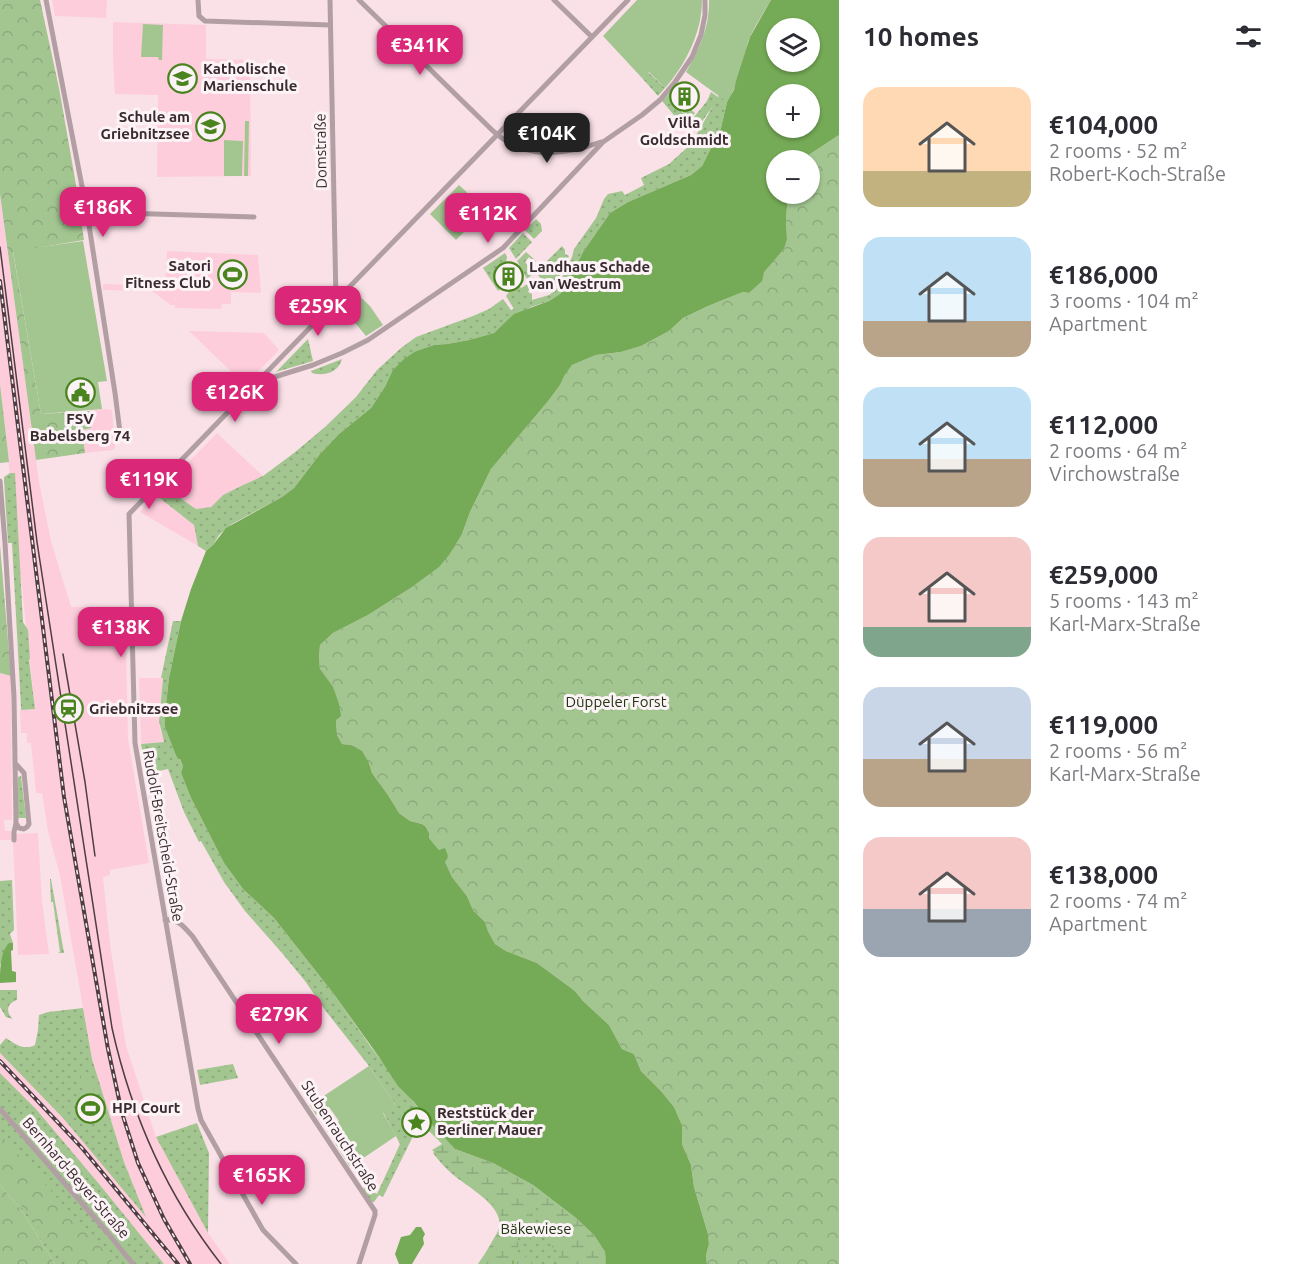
<!DOCTYPE html>
<meta charset="utf-8">
<style>
:root{--surface:#fff;--page:#f2f2f3;--text:#2b2b33;--muted:#7c7c81;--accent:#db2777}
body{margin:0;font-family:Ubuntu,sans-serif;background:var(--page);color:var(--text);height:100vh;display:flex;flex-direction:column;font-size:22px;white-space:nowrap}
*{box-sizing:border-box;margin:0}
p{font-size:20px;color:var(--muted)}
.icon{flex:none;width:33px;height:33px;fill:none;stroke:currentColor;stroke-width:2;stroke-linecap:round;stroke-linejoin:round}
.map{position:relative;flex:1;overflow:hidden}
.sheet{display:flex;flex-direction:column;background:var(--surface);width:450px}
.sheet>*{flex:none}
.fabs{position:absolute;left:766px;top:18px;display:grid;gap:12px}
.fabs a{display:grid;place-items:center;width:54px;height:54px;border-radius:50%;background:var(--surface);box-shadow:0 2px 4px #0004;font-size:30px}
.price{position:absolute;translate:-50% -51px;padding:0 14px;border-radius:12px;background:var(--accent);color:#fff;font-size:20px;line-height:39px;filter:drop-shadow(0 2px 3px #0008)}
.price::after{content:'';position:absolute;left:50%;top:36px;width:18px;height:14px;margin-left:-9px;background:inherit;clip-path:polygon(0 0,100% 0,50% 100%)}
.price.current{background:#222;color:#fff}
ul{padding:0;list-style:none}
li{display:flex;align-items:center;gap:18px;height:150px;padding:0 24px}
li span{display:grid;place-items:center;flex:none;width:168px;height:120px;border-radius:18px;color:#555}
li>.icon{margin-inline-start:auto}
span .icon{width:72px;height:72px;fill:#fffc;stroke-width:1}
li b{font-size:26px}
h2{display:flex;justify-content:space-between;align-items:center;height:72px;padding:0 24px;font-size:26px}
main{display:flex;flex:1;min-height:0}
.map>svg:first-child{display:block}
</style>
<main>
<div class="map">
<svg width="839" height="1264" viewBox="0 0 839 1264">
<defs>
<pattern id="grass-dots" width="8" height="8" patternUnits="userSpaceOnUse" patternTransform="scale(1.5)"><rect width="8" height="8" fill="#a3c691"/><path d="M2 2h.1M6 6h.1" fill="none" stroke="#8daa7d" stroke-width="1.8" stroke-linecap="round"/></pattern>
<pattern id="forest-crowns" width="20" height="18" patternUnits="userSpaceOnUse" patternTransform="scale(1.5)"><rect width="20" height="18" fill="#a3c691"/><path d="M2 6a3 3 0 1 1 6 0M12 15a3 3 0 1 1 6 0" fill="none" stroke="#8daa7d"/></pattern>
<pattern id="wetland-marsh" width="20" height="14" patternUnits="userSpaceOnUse" patternTransform="scale(1.5)"><rect width="20" height="14" fill="#a3c691"/><path d="M1 5h8M5 5V1M11 12h8M15 12V8" fill="none" stroke="#8daa7d"/></pattern>
</defs>
<rect width="100%" height="100%" fill="#fae1e8"/>
<path fill="#fecddb" d="M52,0H107L106,18L55,16Z
M113,22L206,25V59L250,60L251,176L157,177L158,95L115,94L113,61Z
M0,194L39,482L51,541L71,607L125,606L128,739L149,863L110,870V875L103,877L110,944L126,1046L156,1137L208,1233L230,1264H164L100,1185L36,1109L0,1073V1053L63,1118L145,1215L124,1162L92,1059L60,876L48,831L42,793H36L31,743H27V733H21L20,710L35,709L0,384Z
M167,251L258,255L261,293L231,292V304H222L221,309L175,308V305H171L152,291L103,290V284L165,286Z
M189,331L264,333L279,350L245,385Z
M102,409L112,410L115,447L113,450L85,453L82,430L91,428L90,411Z
M217,433L263,476L243,485L223,495L211,507L196,509L164,487Z
M157,459L159,473L149,483L132,484L129,462Z
M156,495L194,525L198,546L140,512Z
M0,673L11,676L12,820H4L5,831H11L12,834L38,833L42,901L49,954L18,955L13,840H0Z
M139,678H163L159,716L160,729L164,742L141,744Z"/>
<path fill="url(#grass-dots)" d="M748,44L736,81L727,102L721,128L702,166L691,175L628,202L610,213L583,252L565,288L560,294L549,301L531,307L505,323L494,333L469,340L447,344L434,345L416,351L386,385L371,408L339,434L320,454L294,488L282,497L232,524L219,535L213,545L206,551L198,546L194,525L156,495L164,487L196,509L211,507L223,495L243,485L263,476L294,453L325,427L356,397L377,370L401,348L416,337L473,316L489,309L503,299L511,310L514,309L506,296L511,289L506,285L509,281L511,283L514,282L515,277L519,275L524,281L519,285L521,288L528,284L530,287L528,292L532,294V300L549,295L556,290L572,257L574,249L596,218L604,199L608,194L622,191L625,195L644,185L641,178L669,164L691,144L713,106L696,130H692V124L690,122L707,101L711,92L718,97L729,72Z
M648,72L665,88L658,96L642,78Z
M673,89L677,95L671,103L683,113L688,107L695,113L684,127L662,101Z
M536,219L541,224L542,231L534,239L525,230Z
M523,233L532,242L516,259L509,248Z
M562,246L565,250V254L569,256L556,284L548,292L546,287L543,288L541,279L536,272Z
M526,252L536,261L534,262L529,257L525,262L534,273L527,279L517,261Z
M505,253L507,257L505,268L498,274L502,279L500,280L503,284V287L498,291L483,268Z
M308,339L313,361L276,372Z
M342,359C339,372 324,377 312,373L311,371Z
M10,473H15L23,622L28,630L30,659L29,660L35,709L21,710V707L12,543H8L4,480V477Z
M173,621H181L169,678L165,713V727L183,766L181,773L191,798L224,863L243,889L274,918L333,993L371,1047L426,1118L455,1149L501,1173L611,1264H478C485,1253 496,1241 499,1228C505,1205 463,1185 449,1171C443,1166 438,1159 433,1153L443,1143L420,1122L383,1197L379,1195L374,1202H371L363,1189L364,1188L377,1194L400,1144L383,1112L395,1104L369,1066L325,1010L305,981L282,953L245,911L224,882L201,841L199,842L184,812L168,769L146,774L141,744L164,742L159,721L163,678H161Z
M21,776L26,818H18V777Z
M50,879H51L64,953H58L60,952L53,902H51Z
M12,880L14,930L10,934L13,943L9,944C5,951 4,958 0,965V881Z
M0,990H17V1000C7,1003 5,1012 13,1019L6,1017L0,1007Z
M83,1008L92,1059L124,1162L146,1217L63,1118L0,1053V1045L6,1038C15,1044 24,1051 35,1045L38,1030L39,1015L48,1012Z
M233,1064L238,1078L200,1085L197,1070Z
M0,1073L36,1109L100,1185L164,1264H55L21,1209L0,1185Z
M197,1123L209,1153L208,1233L156,1137Z"/>
<path fill="url(#forest-crowns)" d="M0,0H40L59,88L75,179L84,240L13,252L41,414L90,411L91,428L82,430L85,453L36,460L0,194Z
M839,135V1264H707L706,1255L709,1244L708,1234L694,1187L691,1165L682,1144V1125L674,1107L661,1091L641,1071L634,1054L622,1049L609,1025L583,1001L575,991L537,963L506,951L495,944L488,931L485,922L473,910L467,896L452,877L439,850L429,838V833L426,827L422,824L410,821L399,813L388,795L372,773L369,763L351,745L342,744L337,735L336,720L320,669L319,657L320,645L333,633L368,615L409,589L462,534L470,512L491,469L549,400L560,385L563,376L572,365L596,355L621,352L641,346L669,331L683,318L708,306L743,292L749,293L761,281L763,272L784,249L787,240L786,219L788,194H810V160H801Z
M0,384L9,462L0,463Z
M0,545L11,676L0,673Z
M0,1134L86,1230L115,1264H68L0,1179Z
M0,1185L21,1209L55,1264H0Z"/>
<path fill="url(#wetland-marsh)" d="M426,1118L455,1149L493,1163L533,1185L576,1218L594,1235L605,1252L606,1264H558L559,1252L552,1248L553,1231L542,1220V1210L534,1207L528,1211C530,1216 530,1224 532,1228C535,1233 537,1235 538,1240H531L527,1231L519,1234L516,1240L519,1244L517,1253L528,1258L532,1264H479L501,1226V1216L497,1209L432,1150L442,1144L420,1122Z"/>
<path fill="#a3c691" d="M637,0H702C702,32 686,64 665,88L649,72L642,78L603,36Z
M709,0H771C764,12 756,24 750,37C742,57 739,86 727,102L686,72C699,50 710,26 709,0Z
M143,24L163,25L162,60H159L158,57H141Z
M245,121H249L248,176H244Z
M224,140L243,141L242,176H224Z
M459,185L486,210L456,240L430,214Z
M83,241L107,381L98,382L102,409L41,414L13,251Z
M355,292L370,306L383,325L366,336L341,306Z
M369,1066L395,1104L383,1113L396,1136L350,1167L333,1140L342,1133L334,1124L339,1121L329,1107H327L326,1109L316,1115L310,1105Z
M91,1074L94,1090L83,1092L81,1076Z
M96,1093L100,1121L86,1123L81,1096Z"/>
<path fill="#75aa56" fill-rule="evenodd" d="M771,0H839V135L801,160H777V194H788L786,219L787,240L784,249L764,272L762,281L749,293L743,292L708,306L683,318L669,331L641,346L621,352L596,355L572,365L564,376L560,385L549,400L491,469L470,512L462,534L449,555L439,567L409,589L368,615L333,633L320,645L319,657L320,669L333,687L339,704L341,716L336,720L337,735L342,744L351,745L362,751L369,763L372,773L388,795L399,813L410,821L422,824L426,827L429,833V838L439,850L445,848L448,856L445,862L452,877L467,896L473,910L485,922L488,931L495,944L506,951L537,963L575,991L583,1001L609,1025L622,1049L634,1054L641,1071L661,1091L674,1107L682,1125V1144L691,1165L694,1187L708,1234L709,1244L706,1255L707,1264H606L605,1252L594,1235L576,1218L533,1185L493,1163L455,1149L426,1118L414,1102L398,1086L379,1057L333,993L274,918L243,889L224,863L191,798L181,773L183,766L180,759H178L176,755L165,727V713L169,678L181,621L191,589L206,551L213,545L226,528L282,497L294,488L320,454L339,434L371,408L386,385L393,370L404,359L416,351L434,345L447,344L469,340L494,333L514,314L549,301L560,294L565,288L583,252L610,213L628,202L691,175L702,166L721,128L727,102L734,90L736,81L750,37ZM777,28H810V62H777ZM777,94H810V128H777Z
M9,943H13V950L11,951L12,971L16,972V982L0,983C0,971 0,952 9,943Z
M416,1227H421L425,1234L423,1238L424,1244L412,1264H399L395,1254L401,1237L410,1235Z"/>
<g fill="none" stroke-linecap="round" stroke-linejoin="round">
<path stroke="#75aa56" stroke-width="1.5" d="M513,1264V1261"/>
<path stroke="#b19fa4" stroke-width="5" d="M46,0L87,212L115,393L120,432
M198,0L199,16L205,21L330,25
M330,0L336,301
M359,0L492,130C524,160 562,156 601,142
M554,0L592,37
M87,212L254,217
M266,374L271,378L313,365L342,353L368,340L503,248L603,142L642,115L660,100L675,82L692,57L701,35L705,15V0
M0,481L5,543L14,697L16,823L19,828L24,829L27,827L29,824L24,773L15,763
M14,840V832L16,823
M165,920C178,918 185,928 193,937L375,1211V1215L359,1264
M0,1109L106,1231L133,1264
M296,1264L263,1230L220,1154L201,1120L198,1109L135,743L129,514L628,0"/>
<path stroke="#4e3d42" stroke-width="1.5" d="M0,247L37,542L112,1028C131,1113 167,1195 221,1264
M63,654L85,782L95,856"/>
<defs>
<path id="rail" d="M0,281L64,797L108,1049L122,1113L138,1163L164,1219L190,1264
M0,1061L82,1148L178,1264"/>
</defs>
<use href="#rail" stroke="#4e3d42" stroke-width="4"/>
<use href="#rail" stroke="#fcf3f6" stroke-width="1.5" stroke-dasharray="4.5" stroke-linecap="butt"/>
</g>
<defs>
<symbol id="school-ring" viewBox="-11 -11 22 22"><circle r="9.5" fill="#fcf3f6" stroke="#4a841f" stroke-width="1.5"/><path d="M0-5L7-2L0 1L-7-2ZM-4 1L0 2.5L4 1V4Q0 6-4 4Z" fill="#4a841f"/></symbol>
<symbol id="building-ring" viewBox="-11 -11 22 22"><circle r="9.5" fill="#fcf3f6" stroke="#4a841f" stroke-width="1.5"/><path d="M-4-6H4V6H1V3H-1V6H-4ZM-2.5-4.3h1.7v1.8h-1.7ZM.8-4.3h1.7v1.8H.8ZM-2.5-1h1.7V.8h-1.7ZM.8-1h1.7V.8H.8Z" fill="#4a841f"/></symbol>
<symbol id="stadium-ring" viewBox="-11 -11 22 22"><circle r="9.5" fill="#fcf3f6" stroke="#4a841f" stroke-width="1.5"/><path d="M0-5a6.5 5 0 1 0 0 10a6.5 5 0 1 0 0-10ZM-3.5-1.8h7v3.6h-7Z" fill="#4a841f"/></symbol>
<symbol id="civic-ring" viewBox="-11 -11 22 22"><circle r="9.5" fill="#fcf3f6" stroke="#4a841f" stroke-width="1.5"/><path d="M-.6-6.5H3V-4.5H.6V-3L4-1V1h2V6H-6V1h2V-1L-.6-3ZM-1.2 2.5V6h2.4V2.5Z" fill="#4a841f"/></symbol>
<symbol id="station-ring" viewBox="-11 -11 22 22"><circle r="9.5" fill="#fcf3f6" stroke="#4a841f" stroke-width="1.5"/><path d="M-3-6H3Q5-6 5-4V2Q5 4 3 4L4.5 6H3L1.5 4h-3L-3 6H-4.5L-3 4Q-5 4-5 2V-4Q-5-6-3-6ZM-3.5-4v3h7v-3ZM-3.5 1v1.5H-2V1ZM2 1v1.5H3.5V1Z" fill="#4a841f"/></symbol>
<symbol id="sight-ring" viewBox="-11 -11 22 22"><circle r="9.5" fill="#fcf3f6" stroke="#4a841f" stroke-width="1.5"/><path d="M0-6L1.8-2.2L6-1.7L2.9 1.2L3.7 5.4L0 3.3L-3.7 5.4L-2.9 1.2L-6-1.7L-1.8-2.2Z" fill="#4a841f"/></symbol>
</defs>
<g fill-rule="evenodd">
<use href="#school-ring" x="166" y="62" width="33" height="33"/>
<use href="#building-ring" x="668" y="80" width="33" height="33"/>
<use href="#school-ring" x="194" y="110" width="33" height="33"/>
<use href="#stadium-ring" x="216" y="258" width="33" height="33"/>
<use href="#building-ring" x="492" y="260" width="33" height="33"/>
<use href="#civic-ring" x="64" y="376" width="33" height="33"/>
<use href="#station-ring" x="52" y="692" width="33" height="33"/>
<use href="#stadium-ring" x="74" y="1092" width="33" height="33"/>
<use href="#sight-ring" x="400" y="1106" width="33" height="33"/>
</g>
<g text-anchor="middle" stroke-width="6" stroke-linejoin="round" paint-order="stroke">
<g font-size="15" font-weight="bold" fill="#392a2e" stroke="#fcf3f6" text-anchor="start">
<text x="203" y="74">Katholische<tspan x="203" dy="17">Marienschule</tspan></text>
<text x="190" y="122" text-anchor="end">Schule am<tspan x="190" dy="17">Griebnitzsee</tspan></text>
<text x="684" y="128" text-anchor="middle">Villa<tspan x="684" dy="17">Goldschmidt</tspan></text>
<text x="211" y="271" text-anchor="end">Satori<tspan x="211" dy="17">Fitness Club</tspan></text>
<text x="529" y="272">Landhaus Schade<tspan x="529" dy="17">van Westrum</tspan></text>
<text x="80" y="424" text-anchor="middle">FSV<tspan x="80" dy="17">Babelsberg 74</tspan></text>
<text x="89" y="714">Griebnitzsee</text>
<text x="112" y="1113">HPI Court</text>
<text x="437" y="1118">Reststück der<tspan x="437" dy="17">Berliner Mauer</tspan></text>
</g>
<g font-size="15" fill="#392a2e" stroke="#fcf3f6">
<text transform="translate(321 151) rotate(-91)" y="5">Domstraße</text>
<text transform="translate(163 836) rotate(80)" y="5">Rudolf-Breitscheid-Straße</text>
<text transform="translate(340 1136) rotate(57)" y="5">Stubenrauchstraße</text>
<text transform="translate(76 1178) rotate(49)" y="5">Bernhard-Beyer-Straße</text>
</g>
<g font-size="15" fill="#203512" stroke="#fcf3f6">
<text x="616" y="707">Düppeler Forst</text>
<text x="536" y="1234">Bäkewiese</text>
</g>
</g>
</svg>
<div class="fabs">
<a><svg class="icon" aria-label="layers" viewBox="0 0 24 24"><path d="M12 4l9 5-9 5-9-5zM3 14l9 5 9-5"/></svg></a>
<a>+</a>
<a>−</a>
</div>
<b class="price" style="left:420px;top:76px">€341K</b>
<b class="price current" style="left:547px;top:164px">€104K</b>
<b class="price" style="left:103px;top:238px">€186K</b>
<b class="price" style="left:488px;top:244px">€112K</b>
<b class="price" style="left:318px;top:337px">€259K</b>
<b class="price" style="left:235px;top:423px">€126K</b>
<b class="price" style="left:149px;top:510px">€119K</b>
<b class="price" style="left:121px;top:658px">€138K</b>
<b class="price" style="left:279px;top:1045px">€279K</b>
<b class="price" style="left:262px;top:1206px">€165K</b>
</div>
<section class="sheet">
<h2>10 homes<svg class="icon" aria-label="filters" viewBox="0 0 24 24"><path d="M4 7h16M4 17h16"/><circle cx="9" cy="7" r="2"/><circle cx="15" cy="17" r="2"/></svg></h2>
<ul>
<li><span style="background:linear-gradient(#ffd9b3 70%,#c2b280 0)"><svg class="icon" aria-label="home" viewBox="0 0 24 24"><path d="M3 11l9-7 9 7M6 9v11h12V9"/></svg></span><div><b>€104,000</b><p>2 rooms · 52 m²</p><p>Robert-Koch-Straße</p></div></li>
<li><span style="background:linear-gradient(#bfe0f5 70%,#b9a48a 0)"><svg class="icon" aria-label="home" viewBox="0 0 24 24"><path d="M3 11l9-7 9 7M6 9v11h12V9"/></svg></span><div><b>€186,000</b><p>3 rooms · 104 m²</p><p>Apartment</p></div></li>
<li><span style="background:linear-gradient(#bfe0f5 60%,#b9a48a 0)"><svg class="icon" aria-label="home" viewBox="0 0 24 24"><path d="M3 11l9-7 9 7M6 9v11h12V9"/></svg></span><div><b>€112,000</b><p>2 rooms · 64 m²</p><p>Virchowstraße</p></div></li>
<li><span style="background:linear-gradient(#f6c9c9 75%,#7fa58c 0)"><svg class="icon" aria-label="home" viewBox="0 0 24 24"><path d="M3 11l9-7 9 7M6 9v11h12V9"/></svg></span><div><b>€259,000</b><p>5 rooms · 143 m²</p><p>Karl-Marx-Straße</p></div></li>
<li><span style="background:linear-gradient(#c9d6e8 60%,#b9a48a 0)"><svg class="icon" aria-label="home" viewBox="0 0 24 24"><path d="M3 11l9-7 9 7M6 9v11h12V9"/></svg></span><div><b>€119,000</b><p>2 rooms · 56 m²</p><p>Karl-Marx-Straße</p></div></li>
<li><span style="background:linear-gradient(#f6c9c9 60%,#9aa5b1 0)"><svg class="icon" aria-label="home" viewBox="0 0 24 24"><path d="M3 11l9-7 9 7M6 9v11h12V9"/></svg></span><div><b>€138,000</b><p>2 rooms · 74 m²</p><p>Apartment</p></div></li>
</ul>
</section>
</main>
